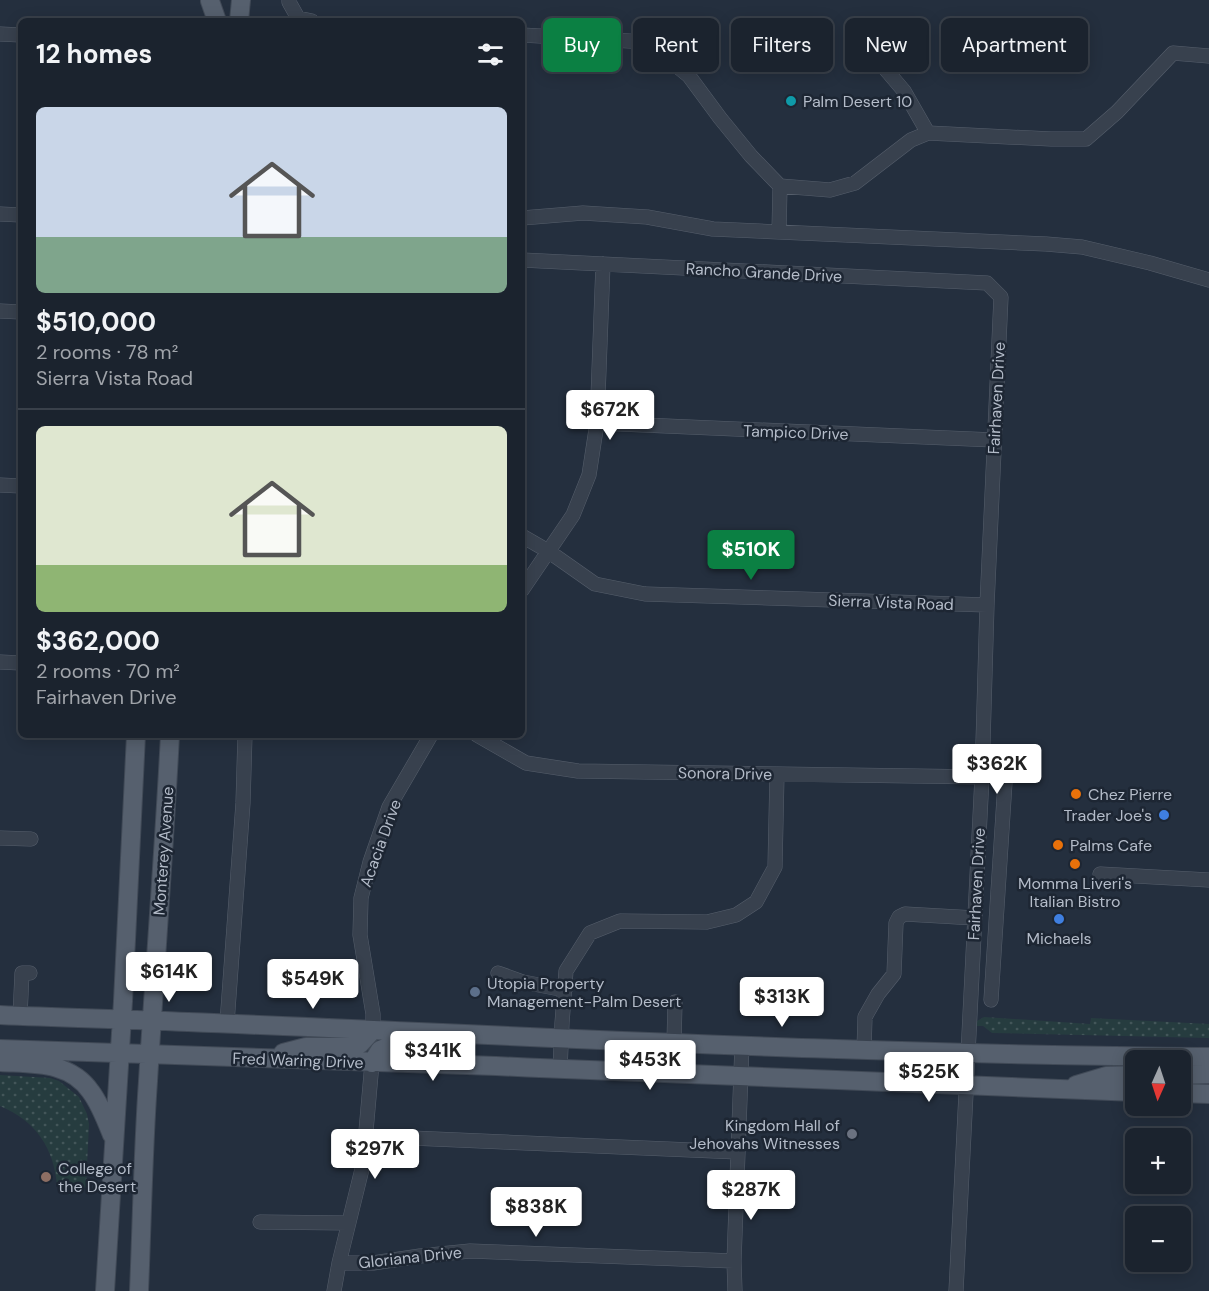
<!DOCTYPE html>
<meta charset="utf-8">
<style>
:root{--surface:#1b232e;--page:#242b36;--text:#f1f3f6;--muted:#a0a4aa;--line:#39404a;--accent:#0b8043}
body{margin:0;font-family:"DM Sans",sans-serif;background:var(--page);color:var(--text);height:100vh;display:flex;flex-direction:column;font-size:22px;white-space:nowrap}
*{box-sizing:border-box;margin:0}
p{font-size:20px;color:var(--muted)}
.icon{flex:none;width:33px;height:33px;fill:none;stroke:currentColor;stroke-width:2;stroke-linecap:round;stroke-linejoin:round}
.map{position:relative;flex:1;overflow:hidden}
.details{position:absolute;left:18px;top:18px;width:507px;height:720px;display:flex;flex-direction:column;background:var(--surface);border-radius:9px;box-shadow:0 3px 15px #0003,0 0 0 2px var(--line)}
.details>*{flex:none}
.banner{position:absolute;left:543px;top:18px;width:570px;height:54px;display:flex;gap:12px}
.needle{width:39px;rotate:183deg}
.tools{position:absolute;left:1125px;top:1050px;display:grid;gap:12px}
.tools a{display:grid;place-items:center;width:66px;height:66px;border-radius:9px;background:var(--surface);box-shadow:0 3px 15px #0003,0 0 0 2px var(--line);font-size:30px}
.price{position:absolute;translate:-50% -51px;padding:0 14px;border-radius:6px;background:#fff;color:#222;font-size:20px;line-height:39px;filter:drop-shadow(0 2px 3px #0008)}
.price::after{content:'';position:absolute;left:50%;top:36px;width:18px;height:14px;margin-left:-9px;background:inherit;clip-path:polygon(0 0,100% 0,50% 100%)}
.price.current{background:var(--accent);color:#fff}
ul{padding:0;list-style:none}
li{display:grid;align-content:center;gap:12px;height:318px;padding:0 18px}
li+li{border-top:2px solid var(--line)}
li span{display:grid;place-items:center;height:186px;border-radius:9px;color:#555}
li>.icon{margin-inline-start:auto}
span .icon{width:108px;height:108px;fill:#fffc;stroke-width:1}
li b{font-size:26px}
h2{display:flex;justify-content:space-between;align-items:center;height:72px;padding:0 18px;font-size:26px}
.chip{padding:0 21px;border-radius:9px;background:var(--surface);box-shadow:0 3px 15px #0003,0 0 0 2px var(--line);font-size:21px;line-height:54px}
.chip.current{background:var(--accent);color:#fff}
.map>svg:first-child{display:block}
</style>
<div class="map">
<svg width="1209" height="1291" viewBox="0 0 1209 1291">
<defs>
<pattern id="grass-dots" width="8" height="8" patternUnits="userSpaceOnUse" patternTransform="scale(1.5)"><rect width="8" height="8" fill="#263c3f"/><path d="M2 2h.1M6 6h.1" fill="none" stroke="#435659" stroke-width="1.8" stroke-linecap="round"/></pattern>
</defs>
<rect width="100%" height="100%" fill="#242f3e"/>
<path fill="url(#grass-dots)" d="M984,1017L1090,1024L1091,1018L1209,1024V1038L992,1033L983,1026H977V1021Z
M0,1075L50,1078L59,1081L79,1097L87,1114L89,1124L86,1187L70,1195L57,1186C54,1148 36,1121 0,1106Z"/>
<g fill="none" stroke-linecap="round" stroke-linejoin="round">
<defs>
<path id="minor" d="M289,0V2L298,18L312,21
M853,31L904,91L928,133
M0,34L21,35
M522,35L647,42L689,76L720,118L751,156L780,186L830,190L855,183L911,140L928,133L1051,139H1086L1117,112L1173,53L1209,56
M0,214L21,215
M522,218L583,213L647,217L713,229L1046,244L1082,247L1150,263L1209,280
M779,232L780,186
M522,260L987,283L1001,297L987,605L982,777L956,1291
M0,311L21,312
M597,423L994,440
M0,485L21,486
M522,536L548,551L595,584L645,594L987,605
M522,590L573,515L589,475L597,423L603,264
M0,662L21,663
M477,735L526,763L578,771L982,777
M0,838L31,839
M1100,874L1209,880
M498,973L523,982L565,990
M991,1000L1006,767
M20,1016L22,973H30
M227,1023L243,803L245,735
M373,1030V1014L360,935L361,898L370,862L389,807L431,735
M674,1043L675,1002
M864,1050L865,1017L878,994L894,974L896,923L899,917L905,914L975,918
M560,1070L562,1023L566,971L590,933L620,921L707,922L736,915L756,902L775,867L777,774
M365,1136L738,1152
M260,1222L348,1223
M339,1263H373L420,1256L470,1251L734,1261
M334,1291L339,1263L363,1165L372,1063
M735,1291L734,1261L742,1045"/>
<path id="major" d="M210,1L217,21
M239,21L241,0
M0,1015C63,1018 126,1019 188,1022C528,1036 869,1055 1209,1057
M0,1049C165,1056 331,1059 496,1066C709,1076 922,1085 1136,1092
M283,1053L306,1047H353L360,1044L373,1030
M0,1062C33,1064 70,1061 91,1092C100,1104 106,1120 112,1135
M372,1063L380,1050L392,1045L443,1046L467,1040
M1180,1075L1209,1074
M1076,1085L1106,1076L1136,1075
M1180,1093L1209,1094
M105,1291L123,1001L136,735
M139,1291C142,1221 143,1151 148,1081C155,966 164,851 170,735"/>
</defs>
<use href="#minor" stroke="#565f6c" stroke-width="15"/>
<use href="#major" stroke="#414a57" stroke-width="20"/>
<use href="#minor" stroke="#38414e" stroke-width="14"/>
<use href="#major" stroke="#56606e" stroke-width="18"/>
</g>
<circle fill="#0f9aa8" stroke="#1d2633" stroke-width="2" cx="791" cy="101" r="6"/>
<g fill="#e8710a" stroke="#1d2633" stroke-width="2">
<circle cx="1076" cy="794" r="6"/>
<circle cx="1058" cy="845" r="6"/>
<circle cx="1075" cy="864" r="6"/>
</g>
<g fill="#3f7fe0" stroke="#1d2633" stroke-width="2">
<circle cx="1164" cy="815" r="6"/>
<circle cx="1059" cy="919" r="6"/>
</g>
<circle fill="#5c6f8a" stroke="#1d2633" stroke-width="2" cx="475" cy="992" r="6"/>
<circle fill="#6b7280" stroke="#1d2633" stroke-width="2" cx="852" cy="1134" r="6"/>
<circle fill="#8d6e63" stroke="#1d2633" stroke-width="2" cx="46" cy="1177" r="6"/>
<g text-anchor="middle" stroke-width="5" stroke-linejoin="round" paint-order="stroke">
<g font-size="16" fill="#b4bcc9" stroke="#1d2633" text-anchor="start">
<text x="803" y="107">Palm Desert 10</text>
<text x="1088" y="800">Chez Pierre</text>
<text x="1152" y="821" text-anchor="end">Trader Joe's</text>
<text x="1070" y="851">Palms Cafe</text>
<text x="1075" y="889" text-anchor="middle">Momma Liveri's<tspan x="1075" dy="18">Italian Bistro</tspan></text>
<text x="1059" y="944" text-anchor="middle">Michaels</text>
<text x="487" y="989">Utopia Property<tspan x="487" dy="18">Management-Palm Desert</tspan></text>
<text x="840" y="1131" text-anchor="end">Kingdom Hall of<tspan x="840" dy="18">Jehovahs Witnesses</tspan></text>
<text x="58" y="1174">College of<tspan x="58" dy="18">the Desert</tspan></text>
</g>
<g font-size="16" fill="#b4bcc9" stroke="#1d2633">
<text transform="translate(764 272) rotate(3)" y="6">Rancho Grande Drive</text>
<text transform="translate(996 398) rotate(-87)" y="6">Fairhaven Drive</text>
<text transform="translate(796 432) rotate(2)" y="6">Tampico Drive</text>
<text transform="translate(891 602) rotate(2)" y="6">Sierra Vista Road</text>
<text transform="translate(725 773) rotate(1)" y="6">Sonora Drive</text>
<text transform="translate(380 843) rotate(-70)" y="6">Acacia Drive</text>
<text transform="translate(163 851) rotate(-86)" y="6">Monterey Avenue</text>
<text transform="translate(976 884) rotate(-87)" y="6">Fairhaven Drive</text>
<text transform="translate(298 1060) rotate(2)" y="6">Fred Waring Drive</text>
<text transform="translate(410 1257) rotate(-6)" y="6">Gloriana Drive</text>
</g>
</g>
</svg>
<div class="tools">
<a><svg class="needle" viewBox="-14 -14 28 28"><path d="M0-13l5 13h-10z" fill="#e53935"/><path d="M0 13l5-13h-10z" fill="#a0a4aa"/></svg></a>
<a>+</a>
<a>−</a>
</div>
<b class="price" style="left:610px;top:441px">$672K</b>
<b class="price current" style="left:751px;top:581px">$510K</b>
<b class="price" style="left:997px;top:795px">$362K</b>
<b class="price" style="left:169px;top:1003px">$614K</b>
<b class="price" style="left:313px;top:1010px">$549K</b>
<b class="price" style="left:782px;top:1028px">$313K</b>
<b class="price" style="left:433px;top:1082px">$341K</b>
<b class="price" style="left:650px;top:1091px">$453K</b>
<b class="price" style="left:929px;top:1103px">$525K</b>
<b class="price" style="left:375px;top:1180px">$297K</b>
<b class="price" style="left:751px;top:1221px">$287K</b>
<b class="price" style="left:536px;top:1238px">$838K</b>
<div class="banner">
<a class="chip current">Buy</a>
<a class="chip">Rent</a>
<a class="chip">Filters</a>
<a class="chip">New</a>
<a class="chip">Apartment</a>
</div>
<section class="details">
<h2>12 homes<svg class="icon" aria-label="filters" viewBox="0 0 24 24"><path d="M4 7h16M4 17h16"/><circle cx="9" cy="7" r="2"/><circle cx="15" cy="17" r="2"/></svg></h2>
<ul>
<li><span style="background:linear-gradient(#c9d6e8 70%,#7fa58c 0)"><svg class="icon" aria-label="home" viewBox="0 0 24 24"><path d="M3 11l9-7 9 7M6 9v11h12V9"/></svg></span><div><b>$510,000</b><p>2 rooms · 78 m²</p><p>Sierra Vista Road</p></div></li>
<li><span style="background:linear-gradient(#dfe7d0 75%,#8fb573 0)"><svg class="icon" aria-label="home" viewBox="0 0 24 24"><path d="M3 11l9-7 9 7M6 9v11h12V9"/></svg></span><div><b>$362,000</b><p>2 rooms · 70 m²</p><p>Fairhaven Drive</p></div></li>
</ul>
</section>
</div>
